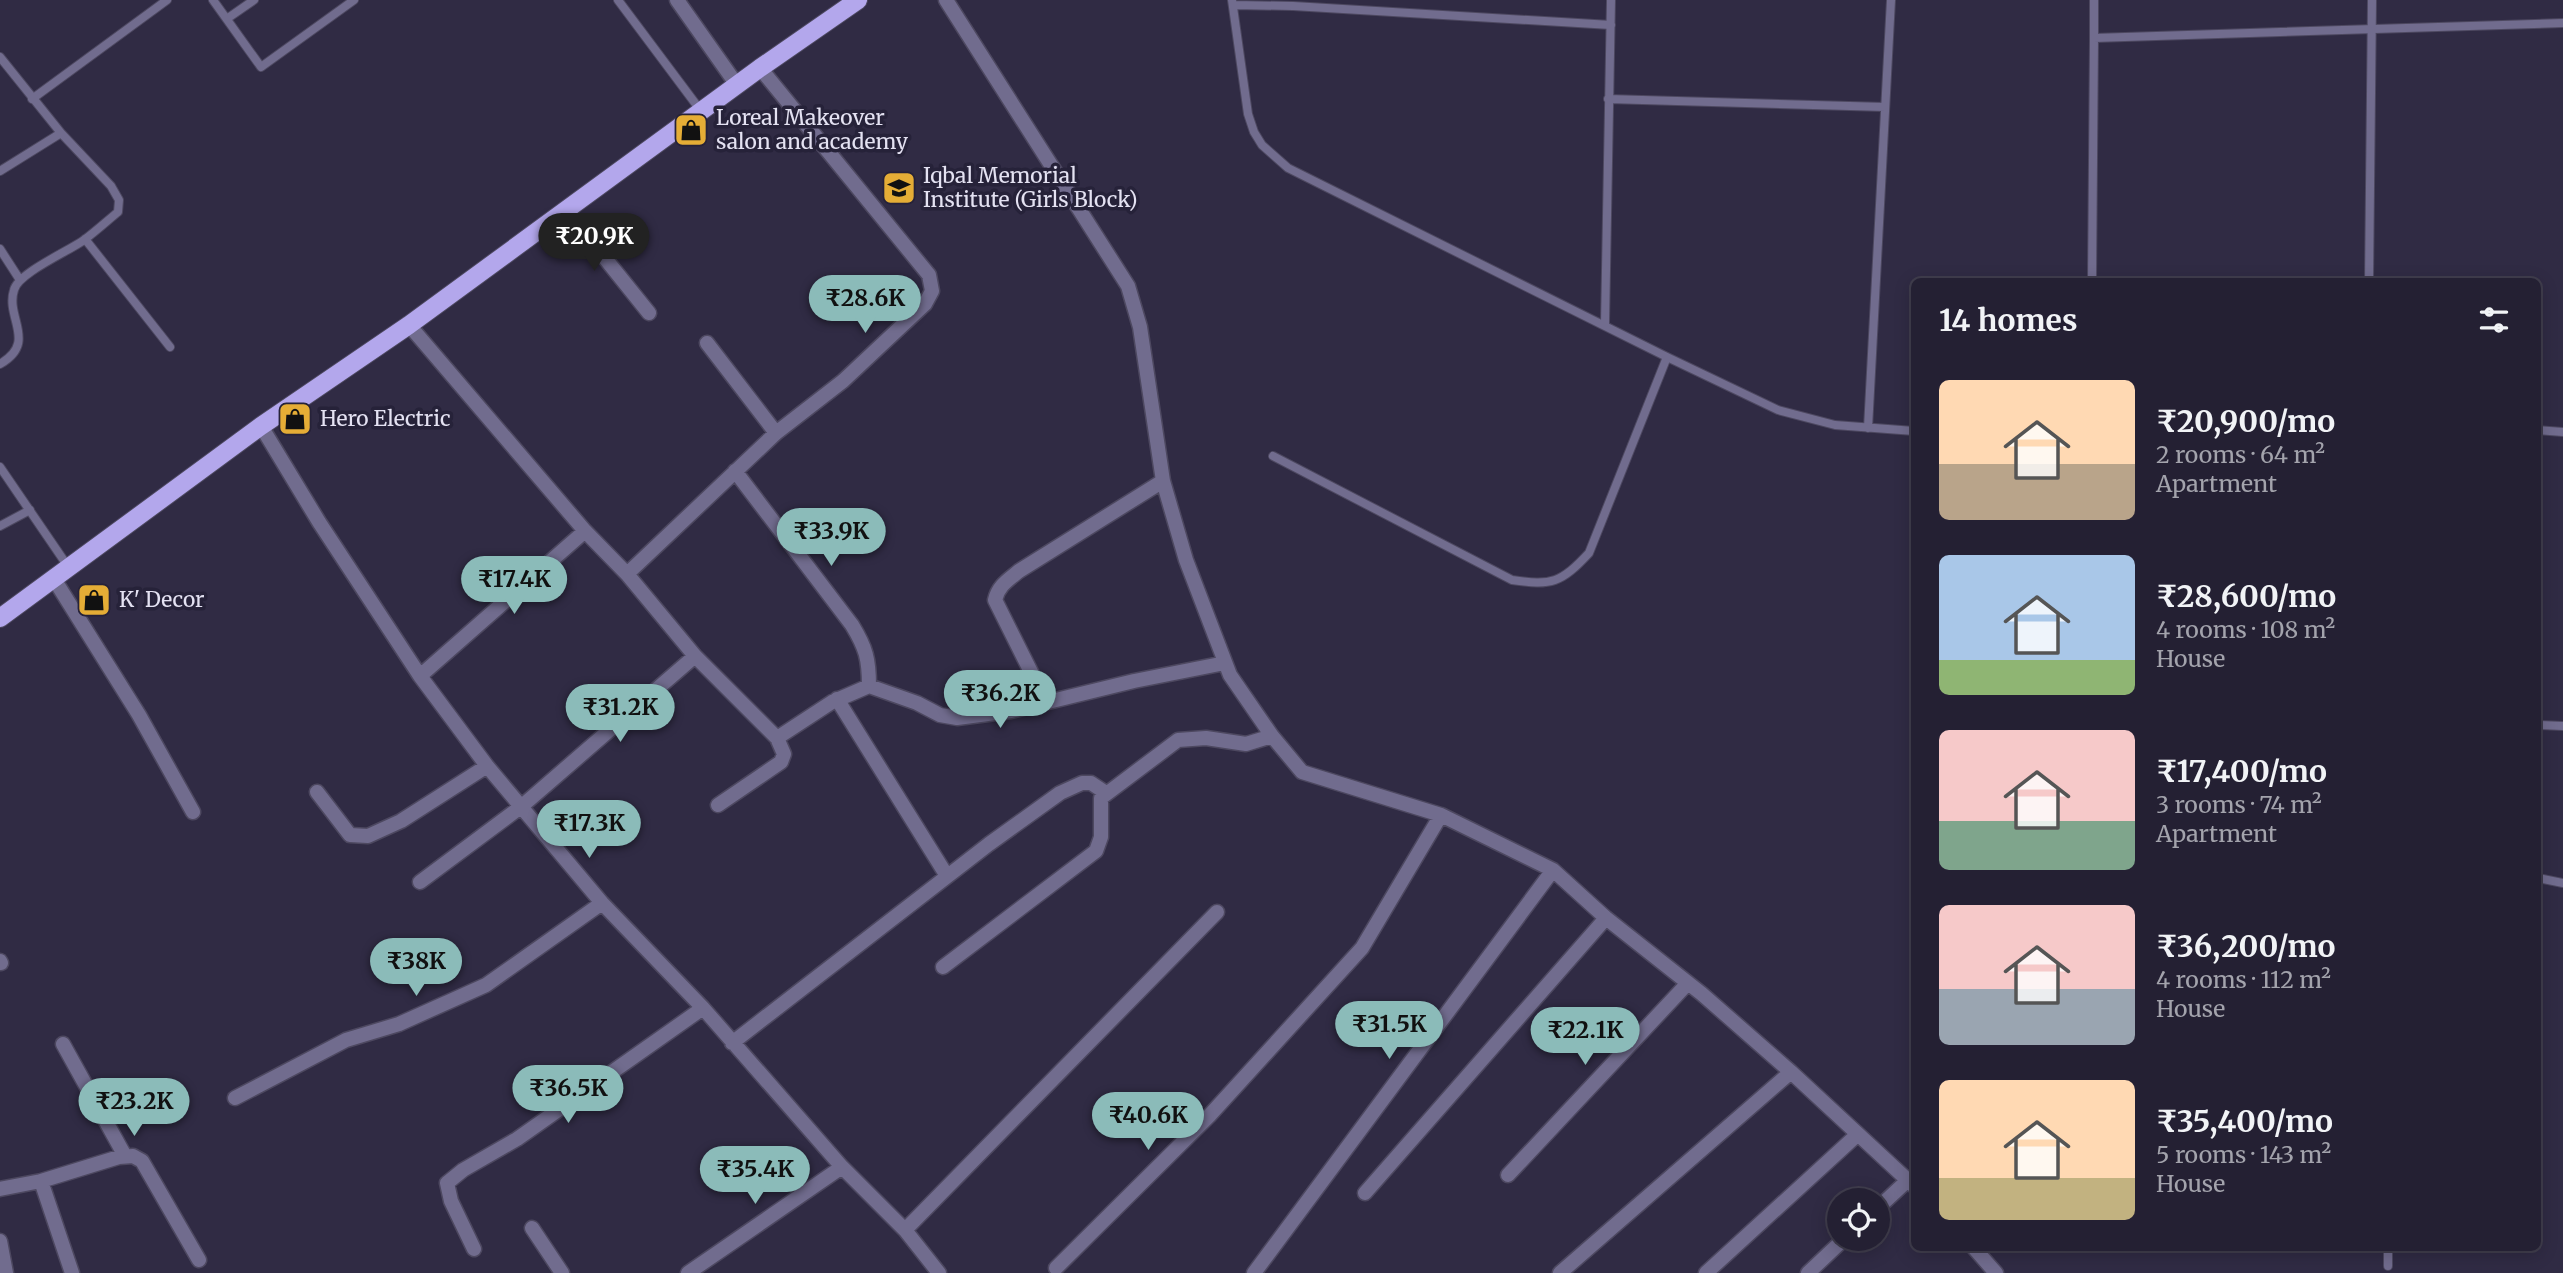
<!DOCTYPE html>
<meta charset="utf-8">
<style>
:root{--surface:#242033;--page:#2c283b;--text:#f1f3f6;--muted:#a3a3ac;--line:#413e4e;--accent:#8bbbb9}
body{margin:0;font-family:Merriweather,serif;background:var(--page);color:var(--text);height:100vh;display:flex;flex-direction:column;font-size:26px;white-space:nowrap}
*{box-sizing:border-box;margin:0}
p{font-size:23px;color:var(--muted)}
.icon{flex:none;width:38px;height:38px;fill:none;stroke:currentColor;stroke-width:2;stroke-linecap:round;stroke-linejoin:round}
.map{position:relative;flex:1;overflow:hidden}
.drawer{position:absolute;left:1911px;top:278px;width:630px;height:973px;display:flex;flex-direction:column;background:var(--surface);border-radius:10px;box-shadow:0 4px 18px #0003,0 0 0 2px var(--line)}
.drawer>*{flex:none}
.tools{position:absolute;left:1827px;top:1188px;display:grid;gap:14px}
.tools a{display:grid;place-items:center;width:63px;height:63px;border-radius:50%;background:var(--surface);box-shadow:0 4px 18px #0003,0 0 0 2px var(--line);font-size:35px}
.price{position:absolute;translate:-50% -60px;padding:0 16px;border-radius:24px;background:var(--accent);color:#111;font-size:23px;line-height:46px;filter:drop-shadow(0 2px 4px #0008)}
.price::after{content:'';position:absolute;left:50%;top:42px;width:21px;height:16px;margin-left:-10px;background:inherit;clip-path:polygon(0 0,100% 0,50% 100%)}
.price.current{background:#222;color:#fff}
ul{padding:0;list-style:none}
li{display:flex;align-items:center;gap:21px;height:175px;padding:0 28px}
li span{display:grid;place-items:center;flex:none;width:196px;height:140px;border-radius:10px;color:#555}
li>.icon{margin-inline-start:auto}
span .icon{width:84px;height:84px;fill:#fffc;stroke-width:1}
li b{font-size:30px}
h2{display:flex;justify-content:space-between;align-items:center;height:84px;padding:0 28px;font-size:30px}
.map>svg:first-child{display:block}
</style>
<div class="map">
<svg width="2563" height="1273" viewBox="0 0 2563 1273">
<rect width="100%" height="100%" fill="#302b44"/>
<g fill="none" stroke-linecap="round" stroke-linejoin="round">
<defs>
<path id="lane" d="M213,0L261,67L354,0
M618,0L701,111
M1232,0L1248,114L1254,132L1262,145L1288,168L1667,357L1778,410L1835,425L1914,431
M2094,0V38
M1234,5L1293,6L1611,25
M228,18L254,0
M0,57L61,133L111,186L119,200L118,212C107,221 96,231 84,240C69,251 18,273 14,290C5,318 38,342 0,364
M32,99L167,0
M1608,99L1885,107
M0,171L61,133
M85,239L170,347
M0,249L20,280
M2092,282L2094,38L2563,23
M2369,282L2372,0
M1605,324L1611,0
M1868,428L1891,0
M2538,430L2563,432
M1273,456L1512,580C1552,586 1561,583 1589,553L1667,357
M0,467L69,568
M0,526L30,510
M2538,725L2563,726
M2538,878L2563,883
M2388,1266V1248"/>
<path id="street" d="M677,0L737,85
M946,0L1128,286L1140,327L1163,481L1186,560L1230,675L1272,736L1302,772L1441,815L1553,870L1606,918L1702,994L1791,1072L1914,1186
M567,211L649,313
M409,325L585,531L627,574L695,656L777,738L784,754L781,762L718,805
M707,343L776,433
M261,426L319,522L420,676L487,766L602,903L703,1008L842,1167L905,1230L939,1273
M735,471L852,625C866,648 869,659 869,686
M627,574L776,433L843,381L925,304L932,291L929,275L760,68
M54,579L139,715L193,812
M420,676L585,531
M837,699L947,876
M1046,702L995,600C998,586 1008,580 1019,571L1163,481
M777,738L832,702L869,686L917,703L940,715L957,718L1011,711L1134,681L1225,663
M317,792L350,835L368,836L401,821L487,766
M420,882L522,806L695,656
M0,961L1,963
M943,967L1096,851L1101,837V798L1178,740L1206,738L1246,744L1272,736
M732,1043L989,844L1060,793L1082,783H1091L1106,793
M63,1044L125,1156
M235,1098L346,1040L399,1024L486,985L602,903
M1508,1175L1688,983
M41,1181L72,1273
M0,1189L41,1181L119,1157L133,1156L142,1161L199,1260
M1365,1193L1606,918
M1878,1208L1908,1180
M532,1228L562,1273
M905,1230L1217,912
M0,1241L6,1273
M1974,1248L1996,1273
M474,1249L451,1201L447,1183L463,1170L517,1139L703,1008
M1056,1268L1209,1116L1362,948L1441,815
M688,1273L842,1167
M1254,1273L1553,870
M1560,1273L1791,1072
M1706,1273L1858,1134
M1808,1273L1844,1239"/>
<path id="primary" d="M0,618L261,426L409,325L760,68L858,0"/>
</defs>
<use href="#lane" stroke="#4d4860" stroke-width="10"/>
<use href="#street" stroke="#4d4860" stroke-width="17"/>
<use href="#primary" stroke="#4d4860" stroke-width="20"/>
<use href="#lane" stroke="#716c8e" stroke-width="8"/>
<use href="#street" stroke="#716c8e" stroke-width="14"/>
<use href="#primary" stroke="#b3a7ec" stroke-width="18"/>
</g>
<defs>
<symbol id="shop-square" viewBox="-11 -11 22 22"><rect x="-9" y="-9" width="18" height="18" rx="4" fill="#e5ad36" stroke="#262239"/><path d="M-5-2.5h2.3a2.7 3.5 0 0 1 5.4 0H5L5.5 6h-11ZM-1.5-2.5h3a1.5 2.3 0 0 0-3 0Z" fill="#111"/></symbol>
<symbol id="school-square" viewBox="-11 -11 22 22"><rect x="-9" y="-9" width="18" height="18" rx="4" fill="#e5ad36" stroke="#262239"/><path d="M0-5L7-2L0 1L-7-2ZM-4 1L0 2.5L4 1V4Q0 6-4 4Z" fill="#111"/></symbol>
</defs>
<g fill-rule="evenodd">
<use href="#shop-square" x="672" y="111" width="38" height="38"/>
<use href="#school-square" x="880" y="169" width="38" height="38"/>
<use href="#shop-square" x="276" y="400" width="38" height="38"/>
<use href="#shop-square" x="75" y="581" width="38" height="38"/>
</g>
<g text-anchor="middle" stroke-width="7" stroke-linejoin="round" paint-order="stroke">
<g font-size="21" fill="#e4e2f2" stroke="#262239" text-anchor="start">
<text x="716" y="125">Loreal Makeover<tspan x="716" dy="24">salon and academy</tspan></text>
<text x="923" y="183">Iqbal Memorial<tspan x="923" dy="24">Institute (Girls Block)</tspan></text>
<text x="320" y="426">Hero Electric</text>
<text x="119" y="607">K' Decor</text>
</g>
</g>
</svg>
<div class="tools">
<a><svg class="icon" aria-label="locate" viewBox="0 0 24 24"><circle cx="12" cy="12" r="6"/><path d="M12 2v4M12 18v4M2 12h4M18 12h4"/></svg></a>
</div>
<b class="price current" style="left:594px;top:273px">₹20.9K</b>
<b class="price" style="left:865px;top:335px">₹28.6K</b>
<b class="price" style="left:831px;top:568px">₹33.9K</b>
<b class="price" style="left:514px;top:616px">₹17.4K</b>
<b class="price" style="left:1000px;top:730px">₹36.2K</b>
<b class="price" style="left:620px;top:744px">₹31.2K</b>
<b class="price" style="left:589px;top:860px">₹17.3K</b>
<b class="price" style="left:416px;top:998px">₹38K</b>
<b class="price" style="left:1389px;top:1061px">₹31.5K</b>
<b class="price" style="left:1585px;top:1067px">₹22.1K</b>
<b class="price" style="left:568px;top:1125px">₹36.5K</b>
<b class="price" style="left:134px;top:1138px">₹23.2K</b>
<b class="price" style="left:1148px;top:1152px">₹40.6K</b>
<b class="price" style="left:755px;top:1206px">₹35.4K</b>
<section class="drawer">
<h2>14 homes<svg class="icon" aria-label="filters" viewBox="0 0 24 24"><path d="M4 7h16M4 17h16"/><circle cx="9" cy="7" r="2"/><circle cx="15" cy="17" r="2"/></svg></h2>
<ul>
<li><span style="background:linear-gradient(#ffd9b3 60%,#b9a48a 0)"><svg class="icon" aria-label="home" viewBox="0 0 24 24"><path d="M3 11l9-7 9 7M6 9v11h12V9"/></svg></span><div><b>₹20,900/mo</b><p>2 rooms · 64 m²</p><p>Apartment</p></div></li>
<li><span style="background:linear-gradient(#a9c7e8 75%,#8fb573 0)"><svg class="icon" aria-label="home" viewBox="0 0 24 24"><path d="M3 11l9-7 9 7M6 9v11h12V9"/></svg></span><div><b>₹28,600/mo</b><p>4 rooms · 108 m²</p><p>House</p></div></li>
<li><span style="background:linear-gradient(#f6c9c9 65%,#7fa58c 0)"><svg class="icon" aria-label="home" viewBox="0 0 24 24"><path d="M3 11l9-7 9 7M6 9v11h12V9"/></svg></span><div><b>₹17,400/mo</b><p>3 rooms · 74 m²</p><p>Apartment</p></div></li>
<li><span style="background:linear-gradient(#f6c9c9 60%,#9aa5b1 0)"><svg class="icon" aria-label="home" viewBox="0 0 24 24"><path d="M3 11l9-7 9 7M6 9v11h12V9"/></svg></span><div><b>₹36,200/mo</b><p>4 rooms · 112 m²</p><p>House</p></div></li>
<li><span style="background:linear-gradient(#ffd9b3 70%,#c2b280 0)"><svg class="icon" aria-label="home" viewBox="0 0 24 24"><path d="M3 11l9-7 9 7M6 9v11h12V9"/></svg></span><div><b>₹35,400/mo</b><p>5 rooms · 143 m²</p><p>House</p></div></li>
</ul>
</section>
</div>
